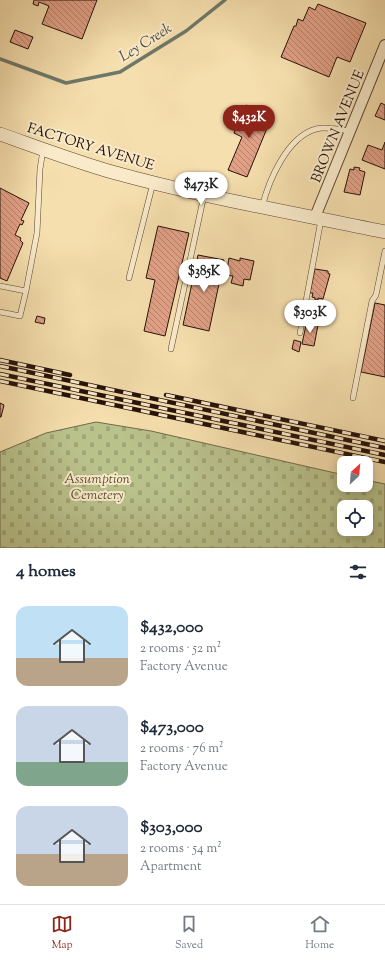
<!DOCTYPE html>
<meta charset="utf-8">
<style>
:root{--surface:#fff;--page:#f2f2f3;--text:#1f2937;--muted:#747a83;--line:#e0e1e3;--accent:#8f2418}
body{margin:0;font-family:"Sorts Mill Goudy",serif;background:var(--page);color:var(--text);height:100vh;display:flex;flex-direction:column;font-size:15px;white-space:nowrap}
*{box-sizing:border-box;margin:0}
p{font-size:13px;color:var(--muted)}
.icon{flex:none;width:22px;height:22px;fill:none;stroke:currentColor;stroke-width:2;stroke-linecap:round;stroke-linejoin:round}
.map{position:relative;height:548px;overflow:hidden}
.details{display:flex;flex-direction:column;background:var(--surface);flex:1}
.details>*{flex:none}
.needle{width:26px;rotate:26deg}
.buttons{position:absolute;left:337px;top:456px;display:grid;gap:8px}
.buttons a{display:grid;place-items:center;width:36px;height:36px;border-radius:8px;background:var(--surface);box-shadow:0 2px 10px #0003;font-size:20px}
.price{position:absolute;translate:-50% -34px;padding:0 9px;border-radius:14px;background:#fff;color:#222;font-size:13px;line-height:26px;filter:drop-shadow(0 1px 2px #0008)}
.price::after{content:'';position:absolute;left:50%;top:24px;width:12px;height:9px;margin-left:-6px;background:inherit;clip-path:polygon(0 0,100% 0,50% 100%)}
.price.active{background:var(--accent);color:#fff}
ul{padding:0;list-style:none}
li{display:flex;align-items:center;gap:12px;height:100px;padding:0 16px}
li span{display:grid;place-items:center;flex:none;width:112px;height:80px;border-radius:12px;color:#555}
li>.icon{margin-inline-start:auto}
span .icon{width:48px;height:48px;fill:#fffc;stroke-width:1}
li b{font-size:17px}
h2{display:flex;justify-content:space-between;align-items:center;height:48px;padding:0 16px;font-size:17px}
.menu{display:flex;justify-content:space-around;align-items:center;height:56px;border-top:1px solid var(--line);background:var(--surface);font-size:11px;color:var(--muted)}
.menu a{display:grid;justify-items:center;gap:2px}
.menu .active{color:var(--accent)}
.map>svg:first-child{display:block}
</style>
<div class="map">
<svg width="385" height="548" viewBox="0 0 385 548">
<defs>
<pattern id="cemetery-stones" width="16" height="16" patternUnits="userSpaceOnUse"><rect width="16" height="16" fill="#bac28c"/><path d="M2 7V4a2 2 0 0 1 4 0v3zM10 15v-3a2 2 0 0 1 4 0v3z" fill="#a0a677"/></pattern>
<pattern id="building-back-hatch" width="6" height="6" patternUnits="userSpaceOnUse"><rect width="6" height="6" fill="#e2a187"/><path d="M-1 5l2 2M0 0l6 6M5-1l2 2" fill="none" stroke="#b7826c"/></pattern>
</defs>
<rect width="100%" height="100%" fill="#f6dfae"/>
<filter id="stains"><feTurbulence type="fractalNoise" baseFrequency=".005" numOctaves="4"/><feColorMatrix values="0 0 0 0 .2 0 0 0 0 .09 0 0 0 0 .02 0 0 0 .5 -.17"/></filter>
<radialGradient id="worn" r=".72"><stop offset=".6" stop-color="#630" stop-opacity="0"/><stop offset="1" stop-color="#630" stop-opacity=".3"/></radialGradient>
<path fill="url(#cemetery-stones)" stroke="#706a4a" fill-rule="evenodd" d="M96,422L151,431L344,475V485H366V480L385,484V548H0V452L46,433ZM344,507H366V529H344Z"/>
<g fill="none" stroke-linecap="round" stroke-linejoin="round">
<path stroke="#6d786a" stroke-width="3.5" d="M0,59L66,83L120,72L186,31L225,0"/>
</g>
<path fill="url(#building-back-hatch)" stroke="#251108" d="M34,0H97L82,39L42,24L49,6L39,2L38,6L33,4Z
M318,4L366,23L350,62L337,57L329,77L281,57L294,26H296L298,19L303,21L309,7L315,10Z
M15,30L33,37L28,49L10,42Z
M381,103L385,105V120L375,116Z
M246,105L272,116L247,177L228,170L242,137L234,133Z
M385,142V169L362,160L368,145L382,150Z
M354,167L360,168L359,170L365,172L360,195L344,192L350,169L354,170Z
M0,188L29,203L21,220L24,221L22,225L20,224L15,235L21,238L20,240L23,243L7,281L0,278Z
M158,226L189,233L165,336L144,331L155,280L146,278Z
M198,255L224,260L209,331L183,325Z
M229,258L240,261V258L254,261L250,280L244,279L243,286L231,283L233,276L226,275Z
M315,269L328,271V273L330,274L323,299L318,298V300H315V298L312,297L313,293H310Z
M375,303L385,305V377L361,372Z
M37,316L45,318L44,324L35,322Z
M307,320L318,325L314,346L302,344Z
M294,340L301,342L299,352L292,349Z
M0,403L4,405L1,417H0Z"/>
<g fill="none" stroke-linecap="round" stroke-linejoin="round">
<defs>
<path id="service" d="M262,207C269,180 287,137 316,129C327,126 340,130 350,131
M129,278L153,183
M0,286L26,291L37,233L40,169L43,150
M0,312L20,316L26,291
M300,333L321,220
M171,349L204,195
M353,398L372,301L376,295L385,251"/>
<path id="minor" d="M315,217L385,45"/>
<path id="tertiary" d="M0,134C37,147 74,161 112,172C202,197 294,213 385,232"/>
</defs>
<use href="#service" stroke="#594432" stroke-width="6"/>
<use href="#minor" stroke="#594432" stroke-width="12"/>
<use href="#tertiary" stroke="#594432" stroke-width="14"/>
<use href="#service" stroke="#f9eaca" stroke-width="5"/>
<use href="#minor" stroke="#f9eaca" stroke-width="10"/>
<use href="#tertiary" stroke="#f9eaca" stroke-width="13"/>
<defs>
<path id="rail" d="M0,360L70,375
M0,366L385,448
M0,374L385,455
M0,381L385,462
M166,395L385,441"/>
</defs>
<use href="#rail" stroke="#251108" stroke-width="4.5"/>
<use href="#rail" stroke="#f9eaca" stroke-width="3" stroke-dasharray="9" stroke-linecap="butt"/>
</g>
<g text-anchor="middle" stroke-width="4" stroke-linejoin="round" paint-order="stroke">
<g font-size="14" fill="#251108" stroke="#f9eaca">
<text transform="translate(337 126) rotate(-68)" y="5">BROWN AVENUE</text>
<text transform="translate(91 146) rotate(17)" y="5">FACTORY AVENUE</text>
</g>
<g font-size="14" font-style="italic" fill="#594f36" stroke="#f9eaca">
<text x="97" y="483">Assumption<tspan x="97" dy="16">Cemetery</tspan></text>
</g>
<g font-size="15" font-style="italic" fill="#4f4d41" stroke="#f9eaca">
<text transform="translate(145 42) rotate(-32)" y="5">Ley Creek</text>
</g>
</g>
<rect width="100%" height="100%" filter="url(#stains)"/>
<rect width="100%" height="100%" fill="url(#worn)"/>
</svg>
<div class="buttons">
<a><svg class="needle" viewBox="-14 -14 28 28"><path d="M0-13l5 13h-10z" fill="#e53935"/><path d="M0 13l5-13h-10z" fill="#747a83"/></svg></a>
<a><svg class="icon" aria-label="locate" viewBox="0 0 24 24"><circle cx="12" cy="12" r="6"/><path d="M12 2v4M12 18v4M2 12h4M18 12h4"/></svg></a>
</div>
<b class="price active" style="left:249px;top:139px">$432K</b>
<b class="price" style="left:201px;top:206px">$473K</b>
<b class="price" style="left:204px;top:293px">$385K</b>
<b class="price" style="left:310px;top:334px">$303K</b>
</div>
<section class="details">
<h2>4 homes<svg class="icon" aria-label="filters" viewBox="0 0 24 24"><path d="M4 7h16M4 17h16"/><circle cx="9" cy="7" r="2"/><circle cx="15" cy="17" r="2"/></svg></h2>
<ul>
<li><span style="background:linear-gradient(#bfe0f5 65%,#b9a48a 0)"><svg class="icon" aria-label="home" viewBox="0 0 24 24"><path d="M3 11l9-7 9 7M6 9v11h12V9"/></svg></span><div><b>$432,000</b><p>2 rooms · 52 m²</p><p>Factory Avenue</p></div></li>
<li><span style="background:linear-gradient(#c9d6e8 70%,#7fa58c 0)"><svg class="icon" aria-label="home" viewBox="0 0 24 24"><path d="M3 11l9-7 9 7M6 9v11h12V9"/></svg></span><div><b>$473,000</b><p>2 rooms · 76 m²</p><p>Factory Avenue</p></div></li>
<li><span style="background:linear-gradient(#c9d6e8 60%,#b9a48a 0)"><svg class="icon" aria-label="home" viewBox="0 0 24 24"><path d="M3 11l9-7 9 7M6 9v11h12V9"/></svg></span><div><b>$303,000</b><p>2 rooms · 54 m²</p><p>Apartment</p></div></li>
</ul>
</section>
<nav class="menu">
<a class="active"><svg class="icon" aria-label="map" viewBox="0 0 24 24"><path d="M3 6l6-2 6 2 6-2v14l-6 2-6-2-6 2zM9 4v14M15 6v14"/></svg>Map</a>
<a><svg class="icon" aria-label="saved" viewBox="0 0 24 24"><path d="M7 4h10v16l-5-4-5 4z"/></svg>Saved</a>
<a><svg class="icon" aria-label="home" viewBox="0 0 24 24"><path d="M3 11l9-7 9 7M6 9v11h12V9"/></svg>Home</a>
</nav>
